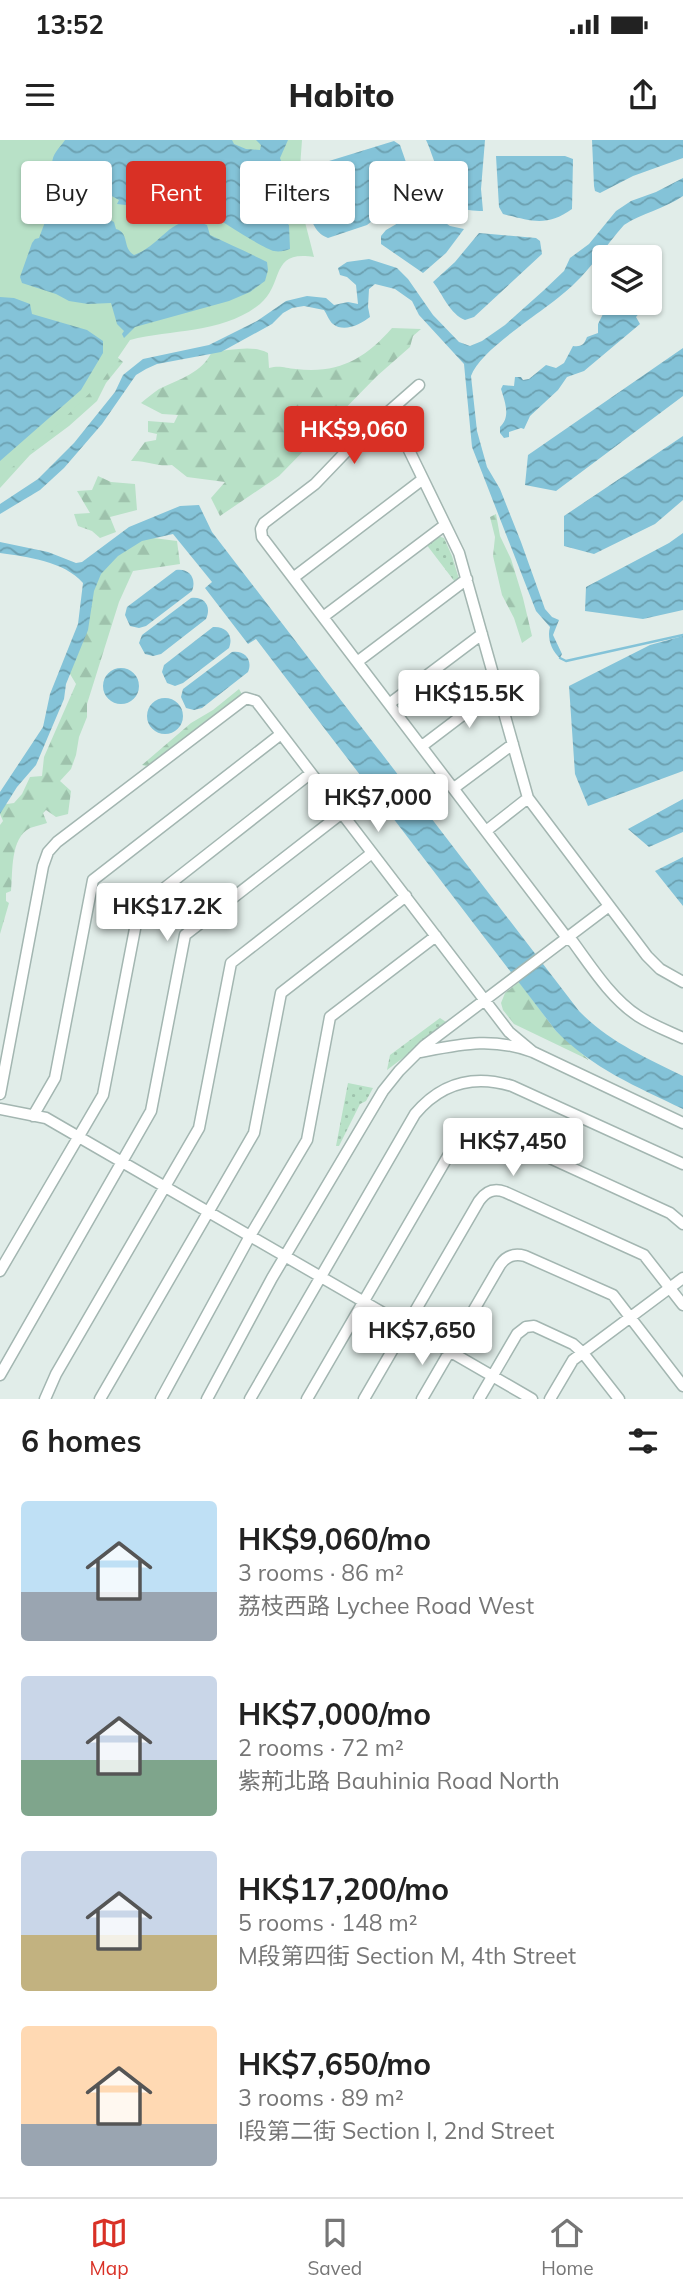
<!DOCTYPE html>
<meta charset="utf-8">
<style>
:root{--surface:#fff;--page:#f6f6f6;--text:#222;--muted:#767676;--line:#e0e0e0;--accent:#d93025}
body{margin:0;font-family:Mulish,"Noto Sans TC",sans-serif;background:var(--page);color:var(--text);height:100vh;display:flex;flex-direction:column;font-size:26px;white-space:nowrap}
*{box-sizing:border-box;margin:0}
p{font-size:23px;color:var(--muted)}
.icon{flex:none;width:38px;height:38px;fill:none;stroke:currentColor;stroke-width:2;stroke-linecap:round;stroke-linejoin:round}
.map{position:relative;height:1259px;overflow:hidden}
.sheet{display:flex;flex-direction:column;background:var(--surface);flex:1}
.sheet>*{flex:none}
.guide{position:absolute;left:21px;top:21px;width:642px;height:63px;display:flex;gap:14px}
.fabs{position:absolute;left:592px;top:105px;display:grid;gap:14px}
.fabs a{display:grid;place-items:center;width:70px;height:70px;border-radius:7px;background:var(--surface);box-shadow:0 2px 5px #0004;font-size:35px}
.price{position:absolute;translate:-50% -60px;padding:0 16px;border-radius:7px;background:#fff;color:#222;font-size:23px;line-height:46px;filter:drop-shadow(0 2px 4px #0008)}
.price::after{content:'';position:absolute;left:50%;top:42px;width:21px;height:16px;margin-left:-10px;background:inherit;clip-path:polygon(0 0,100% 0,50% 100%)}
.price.on{background:var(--accent);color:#fff}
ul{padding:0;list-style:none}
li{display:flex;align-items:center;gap:21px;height:175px;padding:0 21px}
li span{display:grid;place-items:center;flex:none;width:196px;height:140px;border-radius:7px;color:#555}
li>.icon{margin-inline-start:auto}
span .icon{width:84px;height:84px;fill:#fffc;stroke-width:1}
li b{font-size:30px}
h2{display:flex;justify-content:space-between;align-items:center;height:84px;padding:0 21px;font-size:30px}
.pill{padding:0 24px;border-radius:7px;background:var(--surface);box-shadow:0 2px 5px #0004;font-size:24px;line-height:63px}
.pill.on{background:var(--accent);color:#fff}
.status{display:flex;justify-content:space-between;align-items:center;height:49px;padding:0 35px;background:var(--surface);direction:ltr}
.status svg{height:19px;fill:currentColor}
header{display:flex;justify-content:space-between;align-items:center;height:91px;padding:0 21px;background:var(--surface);font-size:32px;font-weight:800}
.menu{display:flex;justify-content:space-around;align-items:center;height:98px;border-top:2px solid var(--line);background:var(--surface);font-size:19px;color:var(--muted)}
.menu a{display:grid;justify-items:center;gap:4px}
.menu .on{color:var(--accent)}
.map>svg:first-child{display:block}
</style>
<div class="status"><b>13:52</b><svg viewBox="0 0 49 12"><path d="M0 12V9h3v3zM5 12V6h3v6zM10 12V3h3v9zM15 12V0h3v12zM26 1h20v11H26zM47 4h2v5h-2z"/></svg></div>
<header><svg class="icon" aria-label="menu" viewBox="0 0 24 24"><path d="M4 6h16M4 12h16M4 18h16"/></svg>Habito<svg class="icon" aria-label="share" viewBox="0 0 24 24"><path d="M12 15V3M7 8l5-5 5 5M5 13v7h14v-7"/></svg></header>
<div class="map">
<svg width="683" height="1259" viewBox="0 0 683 1259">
<defs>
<pattern id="grass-dots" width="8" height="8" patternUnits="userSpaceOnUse" patternTransform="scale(1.75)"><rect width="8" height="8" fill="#b8e1c7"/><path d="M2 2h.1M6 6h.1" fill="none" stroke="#9ec2ac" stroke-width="1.8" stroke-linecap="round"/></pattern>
<pattern id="forest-firs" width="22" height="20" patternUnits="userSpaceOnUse" patternTransform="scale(1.75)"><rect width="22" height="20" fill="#b8e1c7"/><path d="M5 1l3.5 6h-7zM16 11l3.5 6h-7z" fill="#9ec2ac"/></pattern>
<pattern id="water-waves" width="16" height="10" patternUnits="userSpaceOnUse" patternTransform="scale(1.75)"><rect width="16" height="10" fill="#84c3d8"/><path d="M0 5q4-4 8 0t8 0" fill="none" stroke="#6ca0b0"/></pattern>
</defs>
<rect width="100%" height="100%" fill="#e1ede9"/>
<path fill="url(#grass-dots)" d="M438,396L444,398L452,416L459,439L455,442L426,404Z
M440,878L446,882L444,887L387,930L390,915Z
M348,943L373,948L366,961L360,964L339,1006H336Z"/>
<path fill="url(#forest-firs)" d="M392,188L421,189L413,196L410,207L377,236L279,336L220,376L211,358L225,342L187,337L172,325C156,327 147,320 131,321L145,302L156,300L157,294L148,292V281L174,283L178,275L162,274L141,263C147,258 153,253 159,249C179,239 203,233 212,211C233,211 250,204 268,213L269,228C280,225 285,228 296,229C338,234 365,219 392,188Z
M110,211L123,222L106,243L97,261L69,286L30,315L0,348V314Z
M98,336L111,342L135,344L137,370L110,377L116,392L100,398L92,391L78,386L74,374L90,373L77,351L92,350Z
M496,374L500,396L511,419L523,458L532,496L522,503L514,478L502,455L493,416L495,397L490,377Z
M130,395L177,401L180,424L133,431L119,462L87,564V577L79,597L76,615L71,629L60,641L71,651L68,674L56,677L46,670L43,673L47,683C42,685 35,686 30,688C10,698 13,732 11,751L6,753V761L9,763L0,794V685L3,681L0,674V665L14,663L22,654L30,637L42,636L44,617L76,544L67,529L96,427Z
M239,549L243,556L197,589L149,627L142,625L191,583L213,570Z
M519,842L556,891L589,920L514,884L503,870L501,863L505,853Z"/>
<path fill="#b8e1c7" d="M0,0H302L298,55L314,117C269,110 285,143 260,164C223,194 173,189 130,200L102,241L34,308L0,338Z"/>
<path fill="url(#water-waves)" d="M65,0H232L234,4L246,9L260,10L261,5L256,0H288L280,18C285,30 280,40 284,52L280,56L283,80L289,85L290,109C285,111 279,112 274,111C264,109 207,73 199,65C186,54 191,44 172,40L167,43L162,55L134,66L117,64L119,60L99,49L74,39L71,41L62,38L52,25C52,13 59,9 65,0Z
M426,0H485L481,49L483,71C474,71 463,70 456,65C443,56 434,16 426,0Z
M592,0H683V18L633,36L600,53L595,51L594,46Z
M394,1L400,5L407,25L420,44L413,53L386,70L367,85L328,98C302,87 310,52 314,30L329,21Z
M496,16H565L573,19L572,69C547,87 531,81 503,74L499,67Z
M683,38V56C664,69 642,73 624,85C608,103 592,127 575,143C551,168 481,207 471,236L477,291L487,327L500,349L521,402L545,469L552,477L559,480L553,495L562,514L560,518C551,511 547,497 550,487L536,471L472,307L464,224L419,175L412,161L395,149L375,144L369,149L368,167L370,177C361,184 344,193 333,184C329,181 327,174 324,170L304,166L292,168L283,173L272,184L221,212L157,224L146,229L136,235L102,284L64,328L40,350L0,374V364L38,339L74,303L115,252L123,235L143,219L209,205L257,181L286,161L307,156L326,158L334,165L348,162L358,164L356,145L347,137L340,135L338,128L347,122L369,119L397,128L408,139L433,175L459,202L470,206L482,201L505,185L543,151L564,131L570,118L589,104L616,71L631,61L656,52Z
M64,55C75,57 92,64 101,72C105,76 107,79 114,82L116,89C130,93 122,108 134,115C163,105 173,69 207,85L210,95C229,104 247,112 267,122L268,130L265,141L250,152L229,161L135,187L124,198L122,194L124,191L117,184L111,163L88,164L69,161L56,154L22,143L20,137L32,103L35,99L39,98L48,74Z
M424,68L450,86L464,89L446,113L423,133L381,104V96L386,90Z
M479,93L536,98L540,101L542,114L474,177L465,180C450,174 443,155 433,142L455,122Z
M0,157L14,158L30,164L32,174L87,190L103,201V213L81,250L0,321Z
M604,160V163H648L636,177L640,184L584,231L567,237L558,250L530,276L524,289L521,288L509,292V297L504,298L500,293V287C511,277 505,262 501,249L503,245L514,246L515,237H521L523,240L529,239L546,225L556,228L564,223L573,206C581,207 584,205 587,197L598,193V184L606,168L602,161Z
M683,208V256L556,351L525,345L528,315Z
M683,296V360L655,384L594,414L564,406V376Z
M199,365L212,392L579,871C609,902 645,917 683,936V969C637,947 592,928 556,891L256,499L248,504L205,448L212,442L173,394L142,401L118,416L101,434L94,451L88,490L66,544L64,559L36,625L17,647L0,674V652L43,587L50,554L78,484L83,443C64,421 27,417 0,413V402L48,412L76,423L82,422L129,387L180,366Z
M683,393V470L643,479L585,471L586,447L669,403Z
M176,430C189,428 197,438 192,451L146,486L139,488L130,486L125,475L127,467Z
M191,458C204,456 212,466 206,479L161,514L153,516L145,514L139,503L142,495Z
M213,487C226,486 234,495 229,508L183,543L175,546L167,543L162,532L164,525Z
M683,496V631L588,666L575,634L569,546L650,505Z
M232,512C245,510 253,520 248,532L202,568L194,570L186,568L181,557L183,549Z
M103 546a18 18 0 1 1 36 0a18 18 0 1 1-36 0Z
M147 576a18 18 0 1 1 36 0a18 18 0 1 1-36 0Z
M683,659V692L649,707L628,689Z
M683,717V766L655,731Z"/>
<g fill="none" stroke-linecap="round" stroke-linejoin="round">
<path stroke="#84c3d8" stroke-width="2.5" d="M560,518L566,521L683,495"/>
<defs>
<path id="minor" d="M419,245L362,295L315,344L264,383L261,389L262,397L567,798L573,802C592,828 611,858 638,876C652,885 668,891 683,898
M387,274L406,304L459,413L528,658L647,816L660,829L683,842
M293,438L423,339
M323,477L445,385
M357,522L467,439
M389,564L482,494
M422,606L497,549
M454,648L513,604
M486,691L528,658
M420,912C462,904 492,897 533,912L683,983
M0,954L43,726L48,712L57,702L246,558L256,561L509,892L533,912
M0,969L46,978L532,1259
M33,976L55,938L93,740L281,594
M0,1131L103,955L139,768L311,633
M0,1235L151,971L185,795L342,673
M45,1259L56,1234L199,988L231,823L372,713
M100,1259L254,993L281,853L406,756
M161,1259L250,1096L307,1000L330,877L436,796
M207,1259L272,1138L383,951L399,931L424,906L609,766
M250,1259L415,974C441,943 473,934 512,946L683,1024
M307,1259L455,1004C465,990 477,986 493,992L670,1073L683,1084
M364,1259L479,1061C486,1051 494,1048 505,1052L644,1115L683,1165
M422,1259L500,1125C506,1116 514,1113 525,1116L613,1155L683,1246
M479,1259L517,1194L526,1187L534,1186L573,1204L583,1213L619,1259
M550,1259L573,1220L683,1138"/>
</defs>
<use href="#minor" stroke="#a3b6b1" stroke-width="13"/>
<use href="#minor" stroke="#fff" stroke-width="10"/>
</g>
</svg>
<div class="fabs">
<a><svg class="icon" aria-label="layers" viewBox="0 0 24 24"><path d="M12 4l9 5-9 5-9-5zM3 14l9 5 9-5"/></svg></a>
</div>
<b class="price on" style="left:354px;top:326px">HK$9,060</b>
<b class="price" style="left:469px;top:590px">HK$15.5K</b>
<b class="price" style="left:378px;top:694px">HK$7,000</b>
<b class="price" style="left:167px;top:803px">HK$17.2K</b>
<b class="price" style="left:513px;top:1038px">HK$7,450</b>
<b class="price" style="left:422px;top:1227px">HK$7,650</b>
<div class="guide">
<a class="pill">Buy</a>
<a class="pill on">Rent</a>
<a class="pill">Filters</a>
<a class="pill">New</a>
</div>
</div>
<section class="sheet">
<h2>6 homes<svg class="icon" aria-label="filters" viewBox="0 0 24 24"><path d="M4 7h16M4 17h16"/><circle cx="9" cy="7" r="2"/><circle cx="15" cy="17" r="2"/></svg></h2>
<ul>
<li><span style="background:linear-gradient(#bfe0f5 65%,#9aa5b1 0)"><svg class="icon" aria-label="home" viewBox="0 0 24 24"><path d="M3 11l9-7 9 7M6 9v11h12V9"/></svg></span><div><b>HK$9,060/mo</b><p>3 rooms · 86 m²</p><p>荔枝西路 Lychee Road West</p></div></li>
<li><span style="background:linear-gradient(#c9d6e8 60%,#7fa58c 0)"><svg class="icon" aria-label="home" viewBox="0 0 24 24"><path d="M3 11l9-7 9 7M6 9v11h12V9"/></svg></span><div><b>HK$7,000/mo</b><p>2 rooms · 72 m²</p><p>紫荊北路 Bauhinia Road North</p></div></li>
<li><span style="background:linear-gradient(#c9d6e8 60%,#c2b280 0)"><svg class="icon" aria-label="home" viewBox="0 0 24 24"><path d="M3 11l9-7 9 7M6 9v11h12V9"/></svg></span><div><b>HK$17,200/mo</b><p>5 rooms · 148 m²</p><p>M段第四街 Section M, 4th Street</p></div></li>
<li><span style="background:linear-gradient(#ffd9b3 70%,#9aa5b1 0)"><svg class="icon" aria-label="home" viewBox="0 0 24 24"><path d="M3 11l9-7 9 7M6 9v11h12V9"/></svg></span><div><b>HK$7,650/mo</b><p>3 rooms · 89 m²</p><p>I段第二街 Section I, 2nd Street</p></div></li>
</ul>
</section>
<nav class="menu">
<a class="on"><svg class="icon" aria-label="map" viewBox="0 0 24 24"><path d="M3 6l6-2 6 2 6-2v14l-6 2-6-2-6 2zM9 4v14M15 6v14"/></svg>Map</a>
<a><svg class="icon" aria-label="saved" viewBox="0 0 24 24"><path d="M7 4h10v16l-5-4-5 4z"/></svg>Saved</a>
<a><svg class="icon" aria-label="home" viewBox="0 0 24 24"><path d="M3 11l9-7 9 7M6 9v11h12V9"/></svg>Home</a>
</nav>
